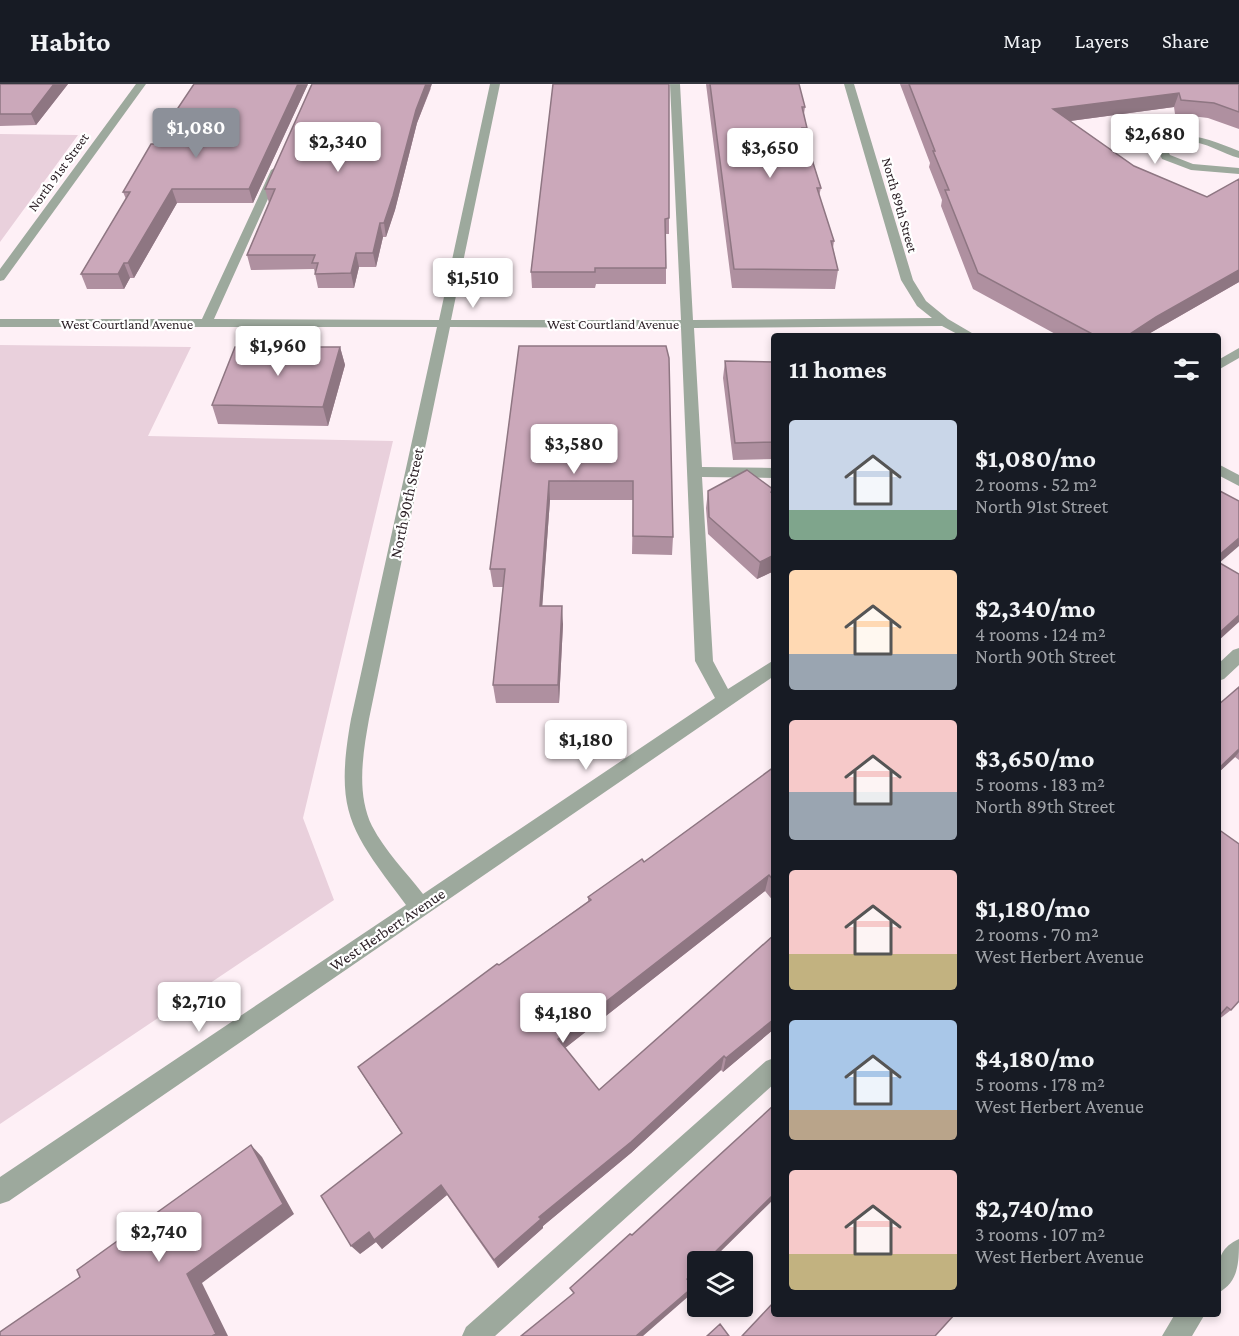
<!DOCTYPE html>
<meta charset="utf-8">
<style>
:root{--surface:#171b24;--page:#242831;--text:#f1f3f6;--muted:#9ea1a6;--line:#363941;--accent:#8c9099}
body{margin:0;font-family:"Crimson Pro",serif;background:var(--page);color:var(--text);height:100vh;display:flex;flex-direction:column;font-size:22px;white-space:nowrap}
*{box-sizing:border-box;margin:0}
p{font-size:20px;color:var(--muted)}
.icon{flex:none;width:33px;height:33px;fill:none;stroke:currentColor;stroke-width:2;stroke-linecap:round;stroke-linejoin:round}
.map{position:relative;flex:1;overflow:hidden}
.panel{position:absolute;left:771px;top:249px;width:450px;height:984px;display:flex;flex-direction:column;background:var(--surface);border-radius:6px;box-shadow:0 3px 9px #0003}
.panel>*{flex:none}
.buttons{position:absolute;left:687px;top:1167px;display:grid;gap:12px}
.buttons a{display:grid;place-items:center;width:66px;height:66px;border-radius:6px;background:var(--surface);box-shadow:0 3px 9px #0003;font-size:30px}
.price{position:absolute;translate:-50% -51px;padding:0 14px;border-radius:6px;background:#fff;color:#222;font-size:20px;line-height:39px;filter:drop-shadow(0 2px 3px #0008)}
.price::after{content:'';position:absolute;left:50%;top:36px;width:18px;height:14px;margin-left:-9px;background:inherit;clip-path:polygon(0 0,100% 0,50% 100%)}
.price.on{background:var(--accent);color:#fff}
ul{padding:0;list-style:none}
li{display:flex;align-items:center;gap:18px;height:150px;padding:0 18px}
li span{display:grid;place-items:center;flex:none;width:168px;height:120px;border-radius:6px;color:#555}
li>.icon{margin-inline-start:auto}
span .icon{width:72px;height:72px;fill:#fffc;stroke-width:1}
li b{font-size:26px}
h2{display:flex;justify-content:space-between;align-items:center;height:72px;padding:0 18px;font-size:26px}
header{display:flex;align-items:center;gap:36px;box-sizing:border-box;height:84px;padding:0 30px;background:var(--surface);border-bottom:2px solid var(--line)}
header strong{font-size:28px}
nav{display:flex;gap:33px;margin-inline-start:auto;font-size:21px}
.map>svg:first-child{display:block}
</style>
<header>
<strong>Habito</strong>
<nav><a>Map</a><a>Layers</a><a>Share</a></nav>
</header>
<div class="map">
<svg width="1239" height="1252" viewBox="0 0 1239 1252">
<rect width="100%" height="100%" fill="#fef0f6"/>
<path fill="#e9d0dc" d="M0,50L78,51L0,158Z
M0,261L191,263L148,352L393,357L303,734L334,816L0,1040Z"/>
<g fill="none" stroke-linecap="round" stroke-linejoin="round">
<path fill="#9da99d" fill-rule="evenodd" d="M136,0H146L4,196L0,197V185Z
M490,0H500L451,236H681L670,0H680L693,236L932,234L917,222L901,196L844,0H854L913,196L926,217L948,235L977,252H961L942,242L694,244L702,383L774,384V394L702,393L713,577L728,605L774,576V592L9,1117L0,1120V1093L406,821C351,747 334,730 351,635L437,243H0V235H202L271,86L276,83L281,86L214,235L439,236ZM450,243L681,244L695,577L715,614L423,810C406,788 385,767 372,742C356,709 363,669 369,635Z
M1179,51C1200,51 1219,59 1239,67V74C1217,68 1189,46 1167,65L1170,71L1193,80L1239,84V90L1191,86L1162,75L1157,64L1166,55Z
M1239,264V274L1218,286V276Z
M1218,380L1239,391V402L1218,391Z
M1239,564V581L1224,595L1218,597V580L1233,566Z
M774,974V1000L495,1252H462L466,1243L766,977Z
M1239,1155C1239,1178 1239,1198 1218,1209C1218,1186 1214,1166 1239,1155Z
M1175,1230H1205L1192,1252H1162Z"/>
</g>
<path fill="#af90a0" d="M0,0H68L36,41L0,42Z
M308,0L253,119H177L134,194H130L124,205H87L81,190L126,115L123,108L154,60Z
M553,0L669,134V150H665L666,184V200H596L595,204H532L531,188Z
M706,0H799L805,23L804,30L807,44L806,55L821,104L819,112L834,157L833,164L838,186L835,205L732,204Z
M900,0H1239V45L1208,34L1175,30L1174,23L1070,37L1134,82L1207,113L1239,95V198L1145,252H1059L973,205L941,122L942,116L929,83L930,79Z
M431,4L417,39L395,126L386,153H383L376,183H359L354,204H318L314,185L251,186L247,171L269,119L265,105Z
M519,262H666L673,453L672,471L632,470L633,416H550L542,522L563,540L559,619H496L493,601L503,503H493L490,485Z
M340,263L345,281L328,342L218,340L212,321Z
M725,277L774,278V375L733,376L723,294Z
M708,407L774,411V487L757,495L708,450L706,424Z
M1239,603V676L1235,673L1218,689V621Z
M774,683V818L765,807L565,964L599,1006L774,851V945L723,988L721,986L631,1069L543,1142V1144L498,1184L447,1111L382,1165L376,1158L360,1170L402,1050L366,996L358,983L588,817V813L644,778Z
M1218,745L1231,926L1218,936Z"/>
<path fill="#8e7682" d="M54,0H68L36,41L31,30Z
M298,0H308L253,119L249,105Z
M426,0H432L417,39L395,126L386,153L384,139L416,26Z
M1179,9L1174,23L1048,40L1053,25Z
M172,105L177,119L134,194L128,179Z
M380,139L383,153L376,183L373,169Z
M356,169L359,183L354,204L351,189Z
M124,179L130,194L124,205L118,190Z
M1239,186V198L1145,252H1127L1156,233Z
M340,263L345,281L328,342L323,323Z
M549,397L550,416L541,540L540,522Z
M1239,454V462L1218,480V472Z
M774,471V487L757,495L760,478Z
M562,522L563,540L559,619L558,601Z
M1239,531V538L1218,557V550Z
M1239,665V668L1235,673L1218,689V685Z
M769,791L765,807L560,968L558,955Z
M774,935V945L723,988L726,974Z
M724,972L721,986L631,1069L543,1142V1144L498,1184L494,1176L539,1133Z
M251,1061L262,1073L294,1130L202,1199L228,1252H212L187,1190Z
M441,1101L447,1111L382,1165L376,1158L360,1170L351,1162L369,1148Z
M774,1110V1115L710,1178H705Z
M698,1185V1190L685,1203L687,1195Z
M693,1203L690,1211L643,1252H636Z"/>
<path fill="#cba8ba" stroke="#8e7682" stroke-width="1.5" d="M0,0H54L31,30H0Z
M194,0H298L249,105H172L128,179H124L118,190H81L130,108H123L151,60H154Z
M312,0H426L416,26L393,112L384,139H380L373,169H356L351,189L315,190L318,179H312L315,171H247L275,105H265Z
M553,0H669V134L665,135L666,184H595V188H531Z
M710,0H799L805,23H802L807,44H802L821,104H817L834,157H831L838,186L734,185Z
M909,0H1239V28L1214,19L1181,16L1179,9L1053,25L1134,82L1207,113L1239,95V186L1156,233L1127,252H1096L978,189L945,106H949L933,67H935Z
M519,262H666L669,274L673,453L633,452V397H549L540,522H562L558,601H493L505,485H490Z
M235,263H340L323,323L212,321Z
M725,277L774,278V358L735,359Z
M747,386L774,406L771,408L774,411V471L760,478L709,433L708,407Z
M1218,406L1239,417V454L1218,472Z
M1218,478L1239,490V531L1218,550Z
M1239,603V665L1218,685V621Z
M774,683V797L769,791L558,955L599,1006L774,851V935L726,974L724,972L631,1058L539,1133L541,1135L494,1176L441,1101L374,1156L369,1148L351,1162L321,1112L402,1049L358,983L497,880L499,881L591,816L588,813L642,775L644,778Z
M1218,745L1239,760V917L1231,926L1227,923L1218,933Z
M774,1021V1110L705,1178H698V1185L687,1195L693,1203L636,1252H521L574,1209L570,1204L630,1150L632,1151Z
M251,1061L283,1120L187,1190L216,1250L212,1252H0V1248L80,1193L77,1186Z
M774,1218V1230H955L935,1252H742Z
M720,1240L729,1252H707Z"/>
<g text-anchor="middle" stroke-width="4.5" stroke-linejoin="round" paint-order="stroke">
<g font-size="14" fill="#2e2228" stroke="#fff">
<text transform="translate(58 88) rotate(-54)" y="5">North 91st Street</text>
<text transform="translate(900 121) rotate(74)" y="5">North 89th Street</text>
<text x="127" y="245">West Courtland Avenue</text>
<text x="613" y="245">West Courtland Avenue</text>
</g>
<g font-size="16" fill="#2e2228" stroke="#fff">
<text transform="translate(406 419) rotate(-78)" y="6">North 90th Street</text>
<text transform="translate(387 845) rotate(-34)" y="6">West Herbert Avenue</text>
</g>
</g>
</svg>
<div class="buttons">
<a><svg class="icon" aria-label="layers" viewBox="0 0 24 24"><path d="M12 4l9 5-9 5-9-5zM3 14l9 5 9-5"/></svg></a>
</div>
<b class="price on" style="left:196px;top:75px">$1,080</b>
<b class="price" style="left:1155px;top:81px">$2,680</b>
<b class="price" style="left:338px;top:89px">$2,340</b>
<b class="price" style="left:770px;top:95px">$3,650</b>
<b class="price" style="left:473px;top:225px">$1,510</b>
<b class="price" style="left:278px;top:293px">$1,960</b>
<b class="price" style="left:574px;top:391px">$3,580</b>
<b class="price" style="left:586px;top:687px">$1,180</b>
<b class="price" style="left:199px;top:949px">$2,710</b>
<b class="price" style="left:563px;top:960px">$4,180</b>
<b class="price" style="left:159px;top:1179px">$2,740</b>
<section class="panel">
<h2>11 homes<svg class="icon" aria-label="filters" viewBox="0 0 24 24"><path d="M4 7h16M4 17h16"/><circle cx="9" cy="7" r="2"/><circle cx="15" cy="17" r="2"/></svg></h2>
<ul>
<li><span style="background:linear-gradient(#c9d6e8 75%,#7fa58c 0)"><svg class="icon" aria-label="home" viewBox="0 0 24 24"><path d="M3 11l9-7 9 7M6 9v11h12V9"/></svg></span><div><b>$1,080/mo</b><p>2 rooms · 52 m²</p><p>North 91st Street</p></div></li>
<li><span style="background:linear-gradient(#ffd9b3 70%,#9aa5b1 0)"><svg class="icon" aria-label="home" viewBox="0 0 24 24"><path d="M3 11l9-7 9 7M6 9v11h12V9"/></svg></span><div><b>$2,340/mo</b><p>4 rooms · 124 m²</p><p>North 90th Street</p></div></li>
<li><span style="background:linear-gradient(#f6c9c9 60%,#9aa5b1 0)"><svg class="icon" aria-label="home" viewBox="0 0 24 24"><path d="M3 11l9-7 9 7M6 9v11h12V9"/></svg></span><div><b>$3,650/mo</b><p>5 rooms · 183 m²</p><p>North 89th Street</p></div></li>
<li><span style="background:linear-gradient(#f6c9c9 70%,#c2b280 0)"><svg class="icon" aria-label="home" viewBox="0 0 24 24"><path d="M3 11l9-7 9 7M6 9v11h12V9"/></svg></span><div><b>$1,180/mo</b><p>2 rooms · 70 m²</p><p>West Herbert Avenue</p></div></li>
<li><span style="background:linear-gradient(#a9c7e8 75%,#b9a48a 0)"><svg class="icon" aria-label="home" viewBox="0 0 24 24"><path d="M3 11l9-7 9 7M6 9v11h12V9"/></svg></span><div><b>$4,180/mo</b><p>5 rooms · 178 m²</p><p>West Herbert Avenue</p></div></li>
<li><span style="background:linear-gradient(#f6c9c9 70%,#c2b280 0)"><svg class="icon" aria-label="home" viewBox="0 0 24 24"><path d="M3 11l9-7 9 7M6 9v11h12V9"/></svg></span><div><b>$2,740/mo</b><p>3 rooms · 107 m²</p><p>West Herbert Avenue</p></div></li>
</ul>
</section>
</div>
